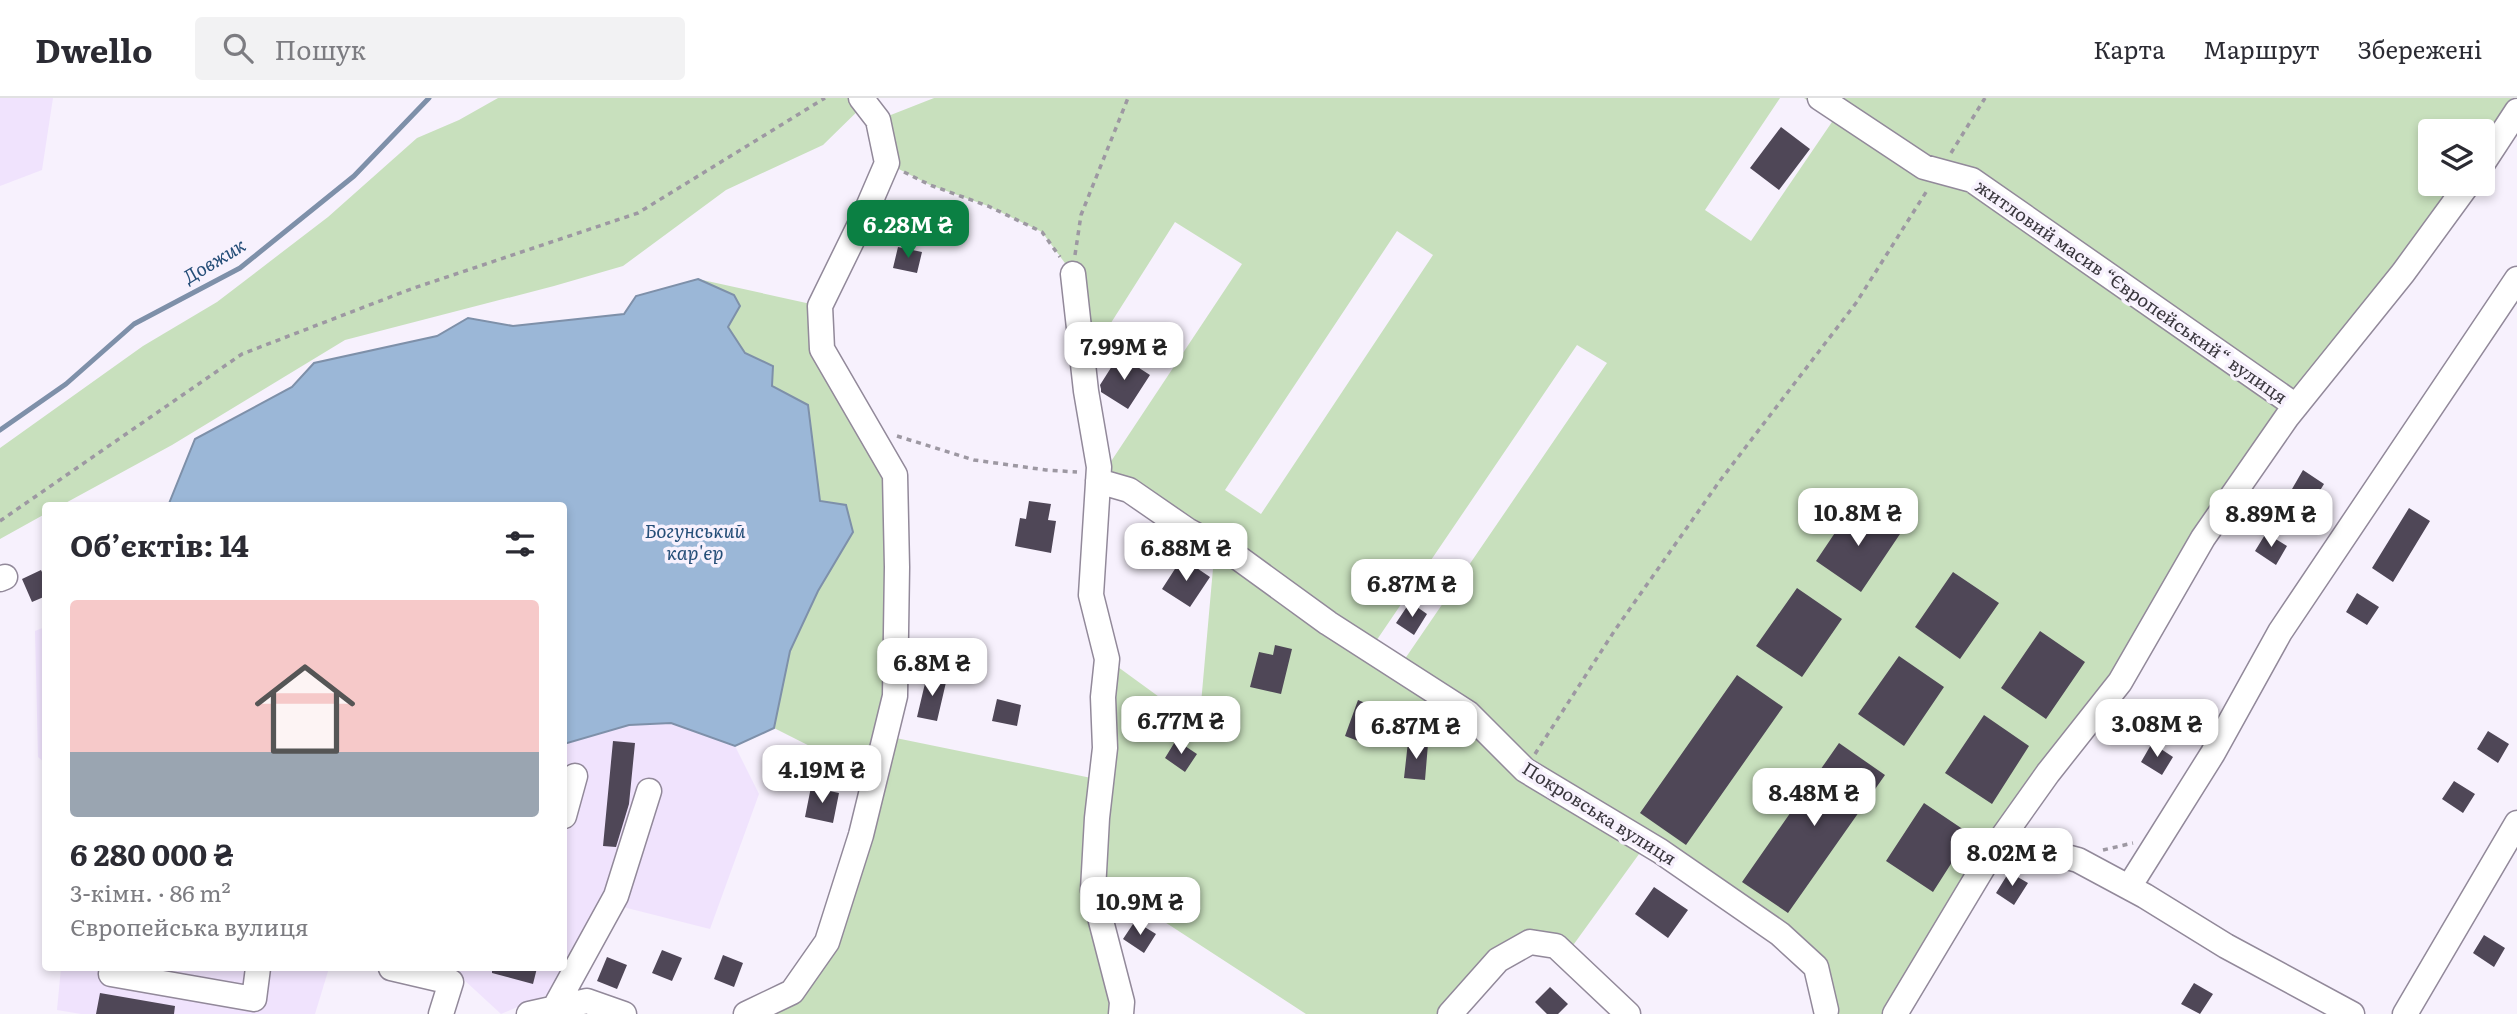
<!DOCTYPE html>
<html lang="uk">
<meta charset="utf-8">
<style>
:root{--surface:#fff;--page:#f2f2f3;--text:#2b2b33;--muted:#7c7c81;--line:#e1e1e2;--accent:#0b8043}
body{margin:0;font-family:Literata,serif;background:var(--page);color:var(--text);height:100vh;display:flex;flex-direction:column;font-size:26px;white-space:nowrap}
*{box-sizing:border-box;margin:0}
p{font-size:23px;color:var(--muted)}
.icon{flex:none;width:38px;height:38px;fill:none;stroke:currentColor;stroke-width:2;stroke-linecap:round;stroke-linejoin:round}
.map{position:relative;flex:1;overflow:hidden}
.details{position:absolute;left:42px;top:404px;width:525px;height:469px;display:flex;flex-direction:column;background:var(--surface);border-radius:7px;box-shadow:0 4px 10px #0003}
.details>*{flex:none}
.controls{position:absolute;left:2418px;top:21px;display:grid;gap:14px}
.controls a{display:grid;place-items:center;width:77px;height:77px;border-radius:7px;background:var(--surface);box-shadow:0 4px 10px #0003;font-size:35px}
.price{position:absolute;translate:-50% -60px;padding:0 16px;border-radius:14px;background:#fff;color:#222;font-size:23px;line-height:46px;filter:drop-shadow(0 2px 4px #0008)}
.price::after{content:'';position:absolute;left:50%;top:42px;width:21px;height:16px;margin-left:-10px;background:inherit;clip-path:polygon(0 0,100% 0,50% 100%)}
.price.current{background:var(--accent);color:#fff}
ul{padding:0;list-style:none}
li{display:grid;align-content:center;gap:14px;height:371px;padding:0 28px}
li span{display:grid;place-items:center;height:217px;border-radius:7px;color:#555}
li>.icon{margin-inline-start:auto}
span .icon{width:126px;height:126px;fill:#fffc;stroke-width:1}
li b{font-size:30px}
h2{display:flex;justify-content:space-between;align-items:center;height:84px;padding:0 28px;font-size:30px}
header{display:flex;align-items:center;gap:42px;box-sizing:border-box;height:98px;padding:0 35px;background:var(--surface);border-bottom:2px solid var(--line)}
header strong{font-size:33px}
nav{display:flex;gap:38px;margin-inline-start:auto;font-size:24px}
.search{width:490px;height:63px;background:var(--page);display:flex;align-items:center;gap:18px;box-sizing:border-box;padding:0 24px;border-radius:7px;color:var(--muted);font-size:26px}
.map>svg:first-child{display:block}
</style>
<header>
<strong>Dwello</strong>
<div class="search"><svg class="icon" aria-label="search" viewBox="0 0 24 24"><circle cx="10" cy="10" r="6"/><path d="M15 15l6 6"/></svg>Пошук</div>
<nav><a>Карта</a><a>Маршрут</a><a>Збережені</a></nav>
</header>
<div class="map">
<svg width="2517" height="916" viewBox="0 0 2517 916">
<rect width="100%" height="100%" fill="#f7f1fd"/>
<path fill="#f0e3fd" d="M0,0H53L42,72L0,88Z
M45,529H46L45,665L38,659L35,533Z
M671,625L735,648L759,696L710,831L619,808L578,884L501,916L462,880L424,870H564V646L629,627Z
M61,870H329L315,916H81L57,912Z"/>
<path fill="#c8e0bd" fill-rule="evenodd" d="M498,0H871L823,47L726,92L623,168L554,188L345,242L172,347L60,408H46L45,416L0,441V350L143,248L217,204L328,119L417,40L459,22Z
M934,0H1780L1705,112L1751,143L1834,21L1804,0H2512L2483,45V33H2431V86H2456L2296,308L1895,916H1831L1816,869L1647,745L1566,857L1530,844L1450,916H1306L1094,778L1121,916H746L792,894L827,844L875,681L774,630L790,553L818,493L853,434L820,403L808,307L771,288L773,268L745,255L728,229L740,208L734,197L698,181L820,208L822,251L895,377L886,638L1101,682L1107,561L1199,628L1215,448L1098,383L1242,166L1175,124L1083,269L1073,176L1042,134L988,108L930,87L887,65L878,22ZM1397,133L1433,157L1261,416L1225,392ZM1577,247L1607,265L1398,571L1370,552Z"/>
<path fill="#9bb7d7" stroke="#7e90a9" stroke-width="2" d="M698,181L734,197L740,208L728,229L745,255L773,268L772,288L808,307L820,403L846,407L853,434L818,493L790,553L774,630L735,648L671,625L629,627L564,646V408H168L195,341L292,289L314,265L437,238L468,220L513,228L624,216L636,198Z"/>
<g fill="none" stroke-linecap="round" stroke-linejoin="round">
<path stroke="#7e90a9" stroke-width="5" d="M0,332L66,286L134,226L240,170L354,78L429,0"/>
</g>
<path fill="#4f4757" d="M1781,29L1810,51L1779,92L1750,70Z
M898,149L922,154L917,175L893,170Z
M1119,257L1150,277L1128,311L1101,294V291L1100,287Z
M2303,372L2324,386L2313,404L2292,391Z
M1029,403L1051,406L1048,422L1056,423L1051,455L1015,448L1020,420L1026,421Z
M1855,405L1900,436L1861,494L1816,463Z
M2409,410L2430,423L2393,484L2372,470Z
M2266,435L2287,448L2276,467L2255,453Z
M1182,460L1210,479L1190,509L1162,491Z
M41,472L46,482V498L32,504L22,481Z
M1953,474L1999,505L1960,561L1915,529Z
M1797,490L1842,521L1802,579L1756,548Z
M2357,495L2379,509L2367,527L2346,514Z
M1410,504L1427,516L1414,537L1396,525Z
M2040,533L2085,564L2046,621L2001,590Z
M1275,547L1292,551L1281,596L1250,589L1259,554L1273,557Z
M1899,558L1944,589L1904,648L1858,616Z
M927,577L947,580L937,623L917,619Z
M1737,577L1783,609L1686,747L1640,715Z
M997,601L1021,607L1017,628L992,623Z
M1358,602L1380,611L1366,646L1345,638Z
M1984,617L2029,648L1992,706L1945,675Z
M2488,633L2509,646L2498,665L2477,651Z
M1176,642L1197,656L1185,674L1165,660Z
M613,643L635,645L629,706L616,749L603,748Z
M1408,644L1428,646L1425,682L1404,680Z
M1839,645L1885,677L1788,815L1742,784Z
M2152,645L2173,659L2162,677L2141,664Z
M2454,683L2475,696L2463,715L2442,701Z
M811,689L839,695L833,725L805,719Z
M1924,705L1970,736L1933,794L1886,763Z
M2009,774L2028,785L2014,807L1996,795Z
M1654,789L1688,812L1668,840L1635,816Z
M1135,823L1156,836L1144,855L1123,841Z
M2484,837L2505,850L2494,869L2473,855Z
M662,852L682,860L672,883L652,875Z
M723,857L743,865L734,889L714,881Z
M607,859L627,867L617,891L597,883Z
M492,870H537L533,886L492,875Z
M2194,885L2213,896L2200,916L2181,906Z
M1550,889L1568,906L1558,916H1547L1535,904Z
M100,895L175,908L174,916H96Z"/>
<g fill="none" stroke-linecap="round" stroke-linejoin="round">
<defs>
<path id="minor" d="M1820,0L1924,69L1972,82L2296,308
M2483,65L2517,13
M1073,176L1086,293L1099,369L1091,497L1107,561L1103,599L1105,650L1097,720L1093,792L1122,904L1121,916
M1098,383L1129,392L1187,432L1240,461L1328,525L1468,615L1525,672L1660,753L1780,836L1816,869L1826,912
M0,481L5,479
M564,718L575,678
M1994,751L2048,675L2120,584L2203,440L2287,319L2403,175L2468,86
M2129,789L2213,655L2280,534L2517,181
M112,870L111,876L254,901L258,870
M391,870L451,884L441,916
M555,909L616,798L649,693
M529,916L587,903L624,916
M746,916L792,894L827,844L861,737L895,598L897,469L895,377L822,251L820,208L865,116L887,65L878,22L861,0
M1450,916L1498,862L1530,844L1556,848L1628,916
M1895,916L1994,751L2033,750L2078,762L2145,798L2226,848L2352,916
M2405,916L2517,725"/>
</defs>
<use href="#minor" stroke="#92899a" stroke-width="27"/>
<path stroke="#9d98a2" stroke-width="3.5" stroke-dasharray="5 5" stroke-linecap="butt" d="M1951,55L1985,0
M904,74L930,87L988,108L1042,134L1060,159
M1075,157L1081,117L1128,0
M897,338L974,362L1046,372L1077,374
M0,423L242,256L411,191L638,115L825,0
M1535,656L1615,532L1719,384L1856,205L1928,91
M2103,752L2133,745"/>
<use href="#minor" stroke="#fff" stroke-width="24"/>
</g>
<g text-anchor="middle" stroke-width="7" stroke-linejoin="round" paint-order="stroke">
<g font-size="18" fill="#39363d" stroke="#f7f1fd">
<text transform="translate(2131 194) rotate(35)" y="6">житловий масив “Європейський“ вулиця</text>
<text transform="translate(1599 716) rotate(32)" y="6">Покровська вулиця</text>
</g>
<g font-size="19" font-style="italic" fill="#254e78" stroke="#f7f1fd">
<text transform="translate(214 163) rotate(-31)" y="7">Довжик</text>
<text x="695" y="440">Богунський<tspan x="695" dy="22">кар'єр</tspan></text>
</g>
</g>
</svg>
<div class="controls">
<a><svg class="icon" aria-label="layers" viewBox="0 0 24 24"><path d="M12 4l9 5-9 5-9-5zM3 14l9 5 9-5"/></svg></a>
</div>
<b class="price current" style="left:908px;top:162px">6.28M ₴</b>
<b class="price" style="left:1124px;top:284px">7.99M ₴</b>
<b class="price" style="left:1858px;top:450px">10.8M ₴</b>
<b class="price" style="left:2271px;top:451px">8.89M ₴</b>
<b class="price" style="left:1186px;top:485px">6.88M ₴</b>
<b class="price" style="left:1412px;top:521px">6.87M ₴</b>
<b class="price" style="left:932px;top:600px">6.8M ₴</b>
<b class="price" style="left:1181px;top:658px">6.77M ₴</b>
<b class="price" style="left:2157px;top:661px">3.08M ₴</b>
<b class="price" style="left:1416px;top:663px">6.87M ₴</b>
<b class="price" style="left:822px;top:707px">4.19M ₴</b>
<b class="price" style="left:1814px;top:730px">8.48M ₴</b>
<b class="price" style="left:2012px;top:790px">8.02M ₴</b>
<b class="price" style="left:1140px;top:839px">10.9M ₴</b>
<section class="details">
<h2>Об’єктів: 14<svg class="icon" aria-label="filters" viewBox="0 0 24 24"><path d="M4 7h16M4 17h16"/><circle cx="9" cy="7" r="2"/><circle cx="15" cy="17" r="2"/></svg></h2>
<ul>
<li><span style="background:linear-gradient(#f6c9c9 70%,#9aa5b1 0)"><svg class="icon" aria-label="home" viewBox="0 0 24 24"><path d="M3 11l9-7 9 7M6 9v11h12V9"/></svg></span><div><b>6 280 000 ₴</b><p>3-кімн. · 86 m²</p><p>Європейська вулиця</p></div></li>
</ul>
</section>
</div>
